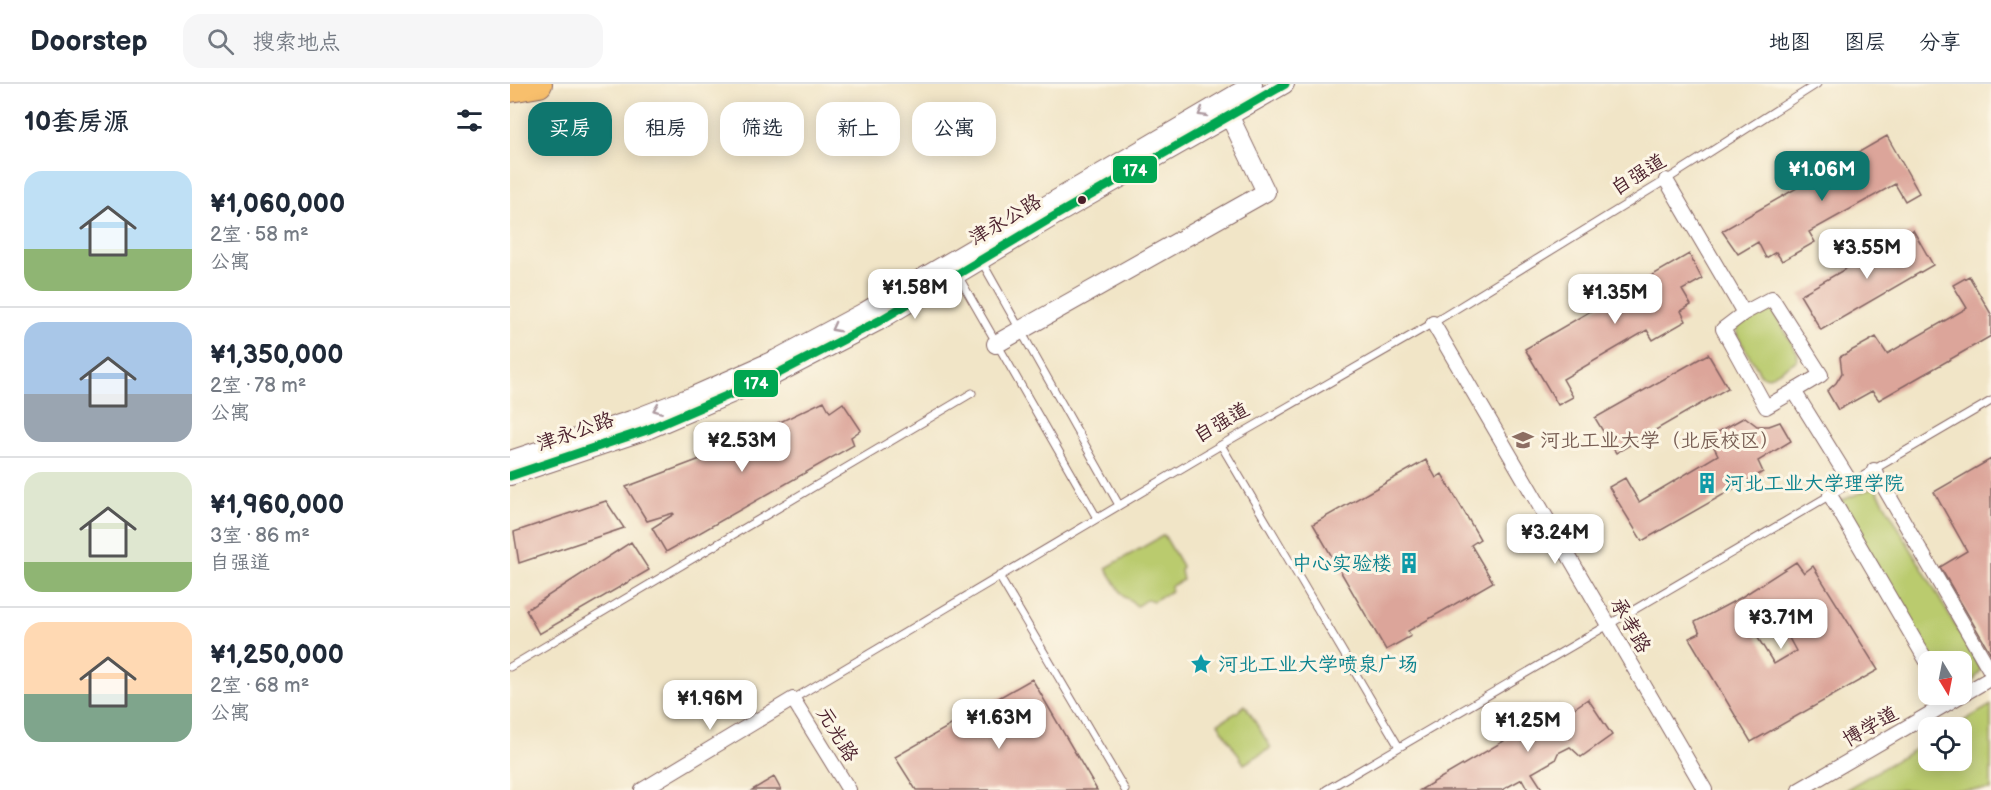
<!DOCTYPE html>
<html lang="zh">
<meta charset="utf-8">
<style>
:root{--surface:#fff;--page:#f6f6f7;--text:#1f2937;--muted:#747a83;--line:#e0e1e3;--accent:#0f766e}
body{margin:0;font-family:"Balsamiq Sans","LXGW WenKai TC",sans-serif;background:var(--page);color:var(--text);height:100vh;display:flex;flex-direction:column;font-size:22px;white-space:nowrap}
*{box-sizing:border-box;margin:0}
p{font-size:20px;color:var(--muted)}
.icon{flex:none;width:33px;height:33px;fill:none;stroke:currentColor;stroke-width:2;stroke-linecap:round;stroke-linejoin:round}
.map{position:relative;flex:1;overflow:hidden}
.sheet{display:flex;flex-direction:column;background:var(--surface);width:510px}
.sheet>*{flex:none}
.banner{position:absolute;left:18px;top:18px;width:570px;height:54px;display:flex;gap:12px}
.needle{width:39px;rotate:170deg}
.controls{position:absolute;left:1408px;top:567px;display:grid;gap:12px}
.controls a{display:grid;place-items:center;width:54px;height:54px;border-radius:12px;background:var(--surface);box-shadow:0 3px 15px #0003;font-size:30px}
.price{position:absolute;translate:-50% -51px;padding:0 14px;border-radius:12px;background:#fff;color:#222;font-size:20px;line-height:39px;filter:drop-shadow(0 2px 3px #0008)}
.price::after{content:'';position:absolute;left:50%;top:36px;width:18px;height:14px;margin-left:-9px;background:inherit;clip-path:polygon(0 0,100% 0,50% 100%)}
.price.on{background:var(--accent);color:#fff}
ul{padding:0;list-style:none}
li{display:flex;align-items:center;gap:18px;height:150px;padding:0 24px}
li+li{border-top:2px solid var(--line)}
li span{display:grid;place-items:center;flex:none;width:168px;height:120px;border-radius:18px;color:#555}
li>.icon{margin-inline-start:auto}
span .icon{width:72px;height:72px;fill:#fffc;stroke-width:1}
li b{font-size:26px}
h2{display:flex;justify-content:space-between;align-items:center;height:72px;padding:0 24px;font-size:26px}
.tag{padding:0 21px;border-radius:18px;background:var(--surface);box-shadow:0 3px 15px #0003;font-size:21px;line-height:54px}
.tag.on{background:var(--accent);color:#fff}
header{display:flex;align-items:center;gap:36px;box-sizing:border-box;height:84px;padding:0 30px;background:var(--surface);border-bottom:2px solid var(--line)}
header strong{font-size:28px}
nav{display:flex;gap:33px;margin-inline-start:auto;font-size:21px}
.search{width:420px;height:54px;background:var(--page);display:flex;align-items:center;gap:15px;box-sizing:border-box;padding:0 21px;border-radius:18px;color:var(--muted);font-size:22px}
main{display:flex;flex:1;min-height:0}
.map>svg:first-child{display:block}
</style>
<header>
<strong>Doorstep</strong>
<div class="search"><svg class="icon" aria-label="search" viewBox="0 0 24 24"><circle cx="10" cy="10" r="6"/><path d="M15 15l6 6"/></svg>搜索地点</div>
<nav><a>地图</a><a>图层</a><a>分享</a></nav>
</header>
<main>
<section class="sheet">
<h2>10套房源<svg class="icon" aria-label="filters" viewBox="0 0 24 24"><path d="M4 7h16M4 17h16"/><circle cx="9" cy="7" r="2"/><circle cx="15" cy="17" r="2"/></svg></h2>
<ul>
<li><span style="background:linear-gradient(#bfe0f5 65%,#8fb573 0)"><svg class="icon" aria-label="home" viewBox="0 0 24 24"><path d="M3 11l9-7 9 7M6 9v11h12V9"/></svg></span><div><b>¥1,060,000</b><p>2室 · 58 m²</p><p>公寓</p></div></li>
<li><span style="background:linear-gradient(#a9c7e8 60%,#9aa5b1 0)"><svg class="icon" aria-label="home" viewBox="0 0 24 24"><path d="M3 11l9-7 9 7M6 9v11h12V9"/></svg></span><div><b>¥1,350,000</b><p>2室 · 78 m²</p><p>公寓</p></div></li>
<li><span style="background:linear-gradient(#dfe7d0 75%,#8fb573 0)"><svg class="icon" aria-label="home" viewBox="0 0 24 24"><path d="M3 11l9-7 9 7M6 9v11h12V9"/></svg></span><div><b>¥1,960,000</b><p>3室 · 86 m²</p><p>自强道</p></div></li>
<li><span style="background:linear-gradient(#ffd9b3 60%,#7fa58c 0)"><svg class="icon" aria-label="home" viewBox="0 0 24 24"><path d="M3 11l9-7 9 7M6 9v11h12V9"/></svg></span><div><b>¥1,250,000</b><p>2室 · 68 m²</p><p>公寓</p></div></li>
</ul>
</section>
<div class="map">
<svg width="1481" height="706" viewBox="0 0 1481 706">
<rect width="100%" height="100%" fill="#fcf5e5"/>
<filter id="ink" filterUnits="userSpaceOnUse"><feTurbulence type="fractalNoise" baseFrequency=".0167" numOctaves="2"/><feDisplacementMap in="SourceGraphic" scale="12" xChannelSelector="R" yChannelSelector="G"/><feConvolveMatrix kernelMatrix="1 2 1 2 8 2 1 2 1" color-interpolation-filters="sRGB"/></filter>
<filter id="wash" filterUnits="userSpaceOnUse"><feTurbulence type="fractalNoise" baseFrequency=".008" numOctaves="4" result="noise"/><feDisplacementMap in="SourceGraphic" scale="24" xChannelSelector="R" yChannelSelector="G"/><feGaussianBlur stdDeviation="1.35" result="paint"/><feColorMatrix in="noise" values="0 0 0 0 0 0 0 0 0 0 0 0 0 0 0 0 0 1.4 0 .05"/><feComposite in="paint" operator="in"/></filter>
<g filter="url(#wash)">
<rect width="100%" height="100%" fill="#f1e5c7"/>
<path fill="#bacb6e" stroke="#82754c" stroke-width="1.5" d="M1255,225L1264,228L1288,270L1286,277L1259,293L1251,291L1227,251V242Z
M1365,403L1471,586L1459,603L1452,604V578L1422,577L1330,417Z
M654,451L672,482L671,487L673,496L661,502V507L643,517L637,515L627,522L620,516L614,513L596,484Z
M735,621L761,664L734,680L708,639L726,629Z
M1481,621V706H1335L1419,657V676H1452V644L1443,643Z"/>
<g id="blocks">
<path fill="#dca59a" fill-rule="evenodd" d="M1377,52L1409,109L1395,117L1385,100L1299,148L1305,158L1272,177L1266,168L1256,174L1248,158L1228,170L1212,147Z
M1403,146L1423,181L1311,246L1290,211Z
M1179,170L1192,195L1172,206L1181,221L1171,227L1176,237L1143,256L1137,246L1053,295L1063,313L1048,321L1015,265Z
M1459,192L1481,230V252L1369,316L1362,307L1328,326L1317,307L1326,299L1332,289L1330,273L1366,253L1377,270L1457,224L1443,201Z
M1198,270L1218,304L1106,369L1085,334Z
M314,317L320,328L333,319L351,346L341,353L344,361L156,468L142,444L164,430L163,429L137,437L116,403L201,371Z
M1235,333L1247,342H1259L1270,338L1281,357L1248,377L1253,388L1132,457L1099,403L1115,394L1129,418L1208,371L1199,353Z
M1481,375V570L1430,483L1457,467L1424,408Z
M916,376L926,394L932,390L970,455L961,461L983,498L898,547L901,552L876,566L803,440Z
M96,417L114,444L9,479L4,448Z
M121,458L139,486L29,550L16,526Z
M1286,478L1294,489L1303,482L1368,586L1241,658L1179,554L1190,549L1185,538L1230,514ZM1260,519L1286,567L1264,580L1235,533L1241,530L1239,527Z
M522,595L587,706H406L385,673Z
M1078,615L1102,651L1071,673L1060,663L1048,669L1045,676L1022,689L1033,706H1018L1012,695L992,706H910L1028,637L1033,645Z
M264,693L271,706H242Z"/>
</g>
</g>
<g filter="url(#ink)">
<use href="#blocks" fill-opacity="0" stroke="#846462" stroke-width="1.5"/>
<g fill="none" stroke-linecap="round" stroke-linejoin="round">
<defs>
<path id="service" d="M472,178L609,421
M447,190L587,434
M711,361L889,663
M489,492L615,706
M0,583L462,309
M283,615L711,361L923,239L1156,96L1307,0
M816,706L1481,317"/>
<path id="minor" d="M1156,96L1234,229L1213,245L1256,323L1284,307L1341,399
M1234,229L1262,214L1311,291L1284,307
M923,239L1195,706
M1364,386L1481,588
M1320,411L1419,581
M132,706L283,615L339,706
M1289,706L1481,594"/>
<path id="tertiary" d="M486,260L756,108L719,31
M0,376L121,336L183,312L266,275L354,228L743,0
M0,392L137,346L263,292L369,237L548,130L775,0"/>
<path id="motorway" d="M0,5L29,0"/>
</defs>
<use href="#service" stroke="#846462" stroke-width="9"/>
<use href="#minor" stroke="#846462" stroke-width="16"/>
<use href="#tertiary" stroke="#846462" stroke-width="20"/>
<use href="#motorway" stroke="#846462" stroke-width="28"/>
<use href="#service" stroke="#fff" stroke-width="7"/>
<use href="#minor" stroke="#fff" stroke-width="14"/>
<use href="#tertiary" stroke="#fff" stroke-width="18"/>
<use href="#motorway" stroke="#f8bf6c" stroke-width="26"/>
<defs>
<path id="bus-1" d="M0,392L137,346L263,292L369,237L548,130L775,0"/>
</defs>
<use href="#bus-1" stroke="#fcf5e5" stroke-width="14"/>
<use href="#bus-1" stroke="#00a651" stroke-width="9"/>
</g>
<defs><path id="oneway-chevron" d="M-2-3.5L2.5 0L-2 3.5" fill="none" stroke-width="1.6" stroke-linecap="round" stroke-linejoin="round" transform="scale(1.5)"/></defs>
<g stroke="#ae9aa0">
<use href="#oneway-chevron" transform="translate(692 29) rotate(150)"/>
<use href="#oneway-chevron" transform="translate(325 244) rotate(152)"/>
<use href="#oneway-chevron" transform="translate(147 325) rotate(159)"/>
</g>
</g>
<defs>
<symbol id="university-bare" viewBox="-9 -9 18 18"><path d="M0-5L7-2L0 1L-7-2ZM-4 1L0 2.5L4 1V4Q0 6-4 4Z" fill="#8d6e63" stroke="#fcf5e5" stroke-width="2.5" paint-order="stroke"/></symbol>
<symbol id="building-bare" viewBox="-9 -9 18 18"><path d="M-4-6H4V6H1V3H-1V6H-4ZM-2.5-4.3h1.7v1.8h-1.7ZM.8-4.3h1.7v1.8H.8ZM-2.5-1h1.7V.8h-1.7ZM.8-1h1.7V.8H.8Z" fill="#0f9aa8" stroke="#fcf5e5" stroke-width="2.5" paint-order="stroke"/></symbol>
<symbol id="sight-bare" viewBox="-9 -9 18 18"><path d="M0-6L1.8-2.2L6-1.7L2.9 1.2L3.7 5.4L0 3.3L-3.7 5.4L-2.9 1.2L-6-1.7L-1.8-2.2Z" fill="#0f9aa8" stroke="#fcf5e5" stroke-width="2.5" paint-order="stroke"/></symbol>
</defs>
<g fill-rule="evenodd">
<use href="#university-bare" x="998" y="341" width="30" height="30"/>
<use href="#building-bare" x="1182" y="384" width="30" height="30"/>
<use href="#building-bare" x="884" y="464" width="30" height="30"/>
<use href="#sight-bare" x="676" y="565" width="30" height="30"/>
</g>
<circle fill="#4a1f2b" stroke="#fcf5e5" stroke-width="2" cx="572" cy="116" r="5"/>
<g text-anchor="middle" stroke-width="6" stroke-linejoin="round" paint-order="stroke">
<g font-size="20" fill="#4a1f2b" stroke="#fcf5e5">
<text transform="translate(1128 90) rotate(-32)" y="7">自强道</text>
<text transform="translate(495 135) rotate(-31)" y="7">津永公路</text>
<text transform="translate(711 338) rotate(-30)" y="7">自强道</text>
<text transform="translate(65 347) rotate(-19)" y="7">津永公路</text>
<text transform="translate(1121 541) rotate(60)" y="7">承孝路</text>
<text transform="translate(1360 642) rotate(-30)" y="7">博学道</text>
<text transform="translate(328 650) rotate(59)" y="7">元光路</text>
</g>
<g font-size="20" fill="#785e54" stroke="#fcf5e5" text-anchor="start">
<text x="1030" y="363">河北工业大学（北辰校区）</text>
</g>
<g font-size="20" fill="#0d838f" stroke="#fcf5e5" text-anchor="start">
<text x="1214" y="406">河北工业大学理学院</text>
<text x="882" y="486" text-anchor="end">中心实验楼</text>
<text x="708" y="587">河北工业大学喷泉广场</text>
</g>
</g>
<g stroke="#fcf5e5" stroke-width="2">
<rect x="602" y="71" width="46" height="29" rx="6" fill="#00a651"/>
<rect x="223" y="285" width="46" height="29" rx="6" fill="#00a651"/>
</g>
<g font-size="16" text-anchor="middle" font-weight="bold" fill="#fff">
<text x="625" y="92">174</text>
<text x="246" y="305">174</text>
</g>
</svg>
<div class="controls">
<a><svg class="needle" viewBox="-14 -14 28 28"><path d="M0-13l5 13h-10z" fill="#e53935"/><path d="M0 13l5-13h-10z" fill="#747a83"/></svg></a>
<a><svg class="icon" aria-label="locate" viewBox="0 0 24 24"><circle cx="12" cy="12" r="6"/><path d="M12 2v4M12 18v4M2 12h4M18 12h4"/></svg></a>
</div>
<b class="price on" style="left:1312px;top:118px">¥1.06M</b>
<b class="price" style="left:1357px;top:196px">¥3.55M</b>
<b class="price" style="left:405px;top:236px">¥1.58M</b>
<b class="price" style="left:1105px;top:241px">¥1.35M</b>
<b class="price" style="left:232px;top:389px">¥2.53M</b>
<b class="price" style="left:1045px;top:481px">¥3.24M</b>
<b class="price" style="left:1271px;top:566px">¥3.71M</b>
<b class="price" style="left:200px;top:647px">¥1.96M</b>
<b class="price" style="left:489px;top:666px">¥1.63M</b>
<b class="price" style="left:1018px;top:669px">¥1.25M</b>
<div class="banner">
<a class="tag on">买房</a>
<a class="tag">租房</a>
<a class="tag">筛选</a>
<a class="tag">新上</a>
<a class="tag">公寓</a>
</div>
</div>
</main>
